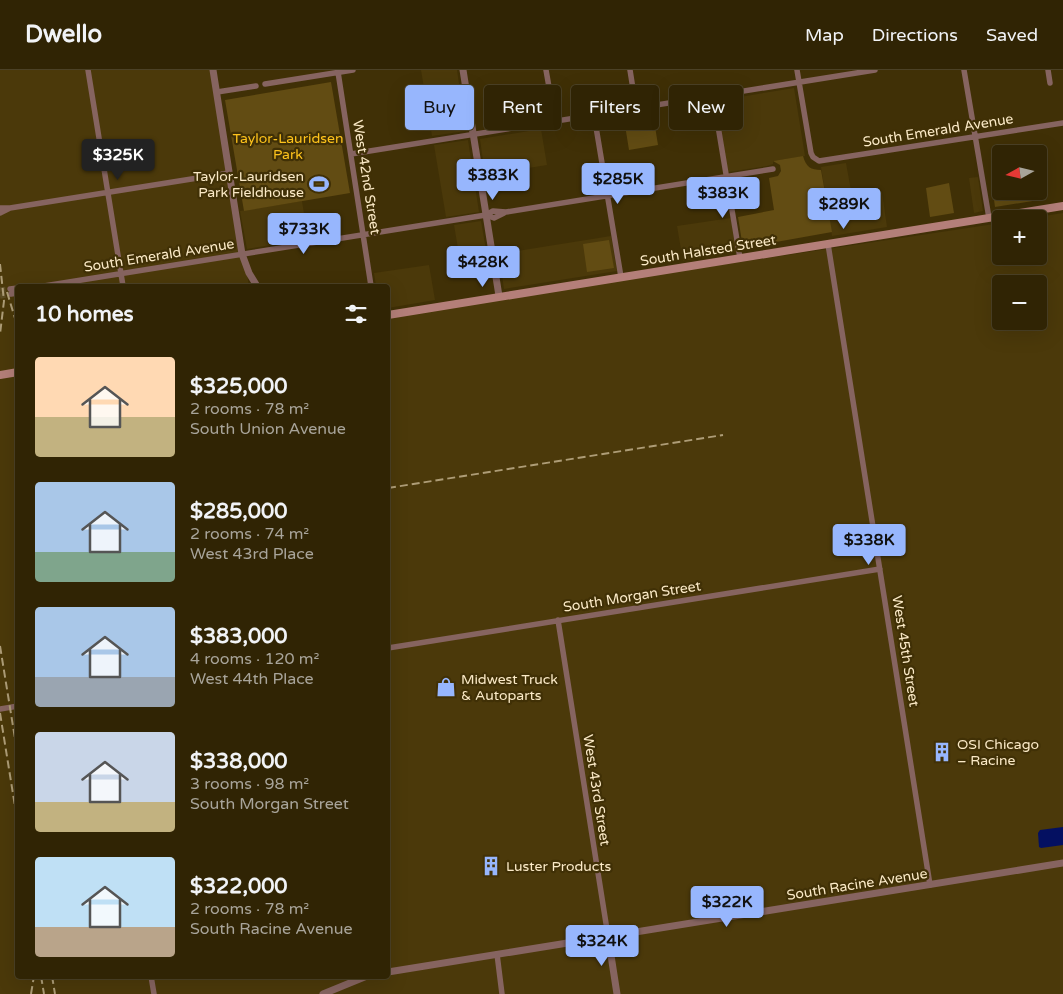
<!DOCTYPE html>
<meta charset="utf-8">
<style>
:root{--surface:#302404;--page:#3c3013;--text:#f1f3f6;--muted:#a8a49a;--line:#4b4126;--accent:#97b6fd}
body{margin:0;font-family:"Varela Round",sans-serif;background:var(--page);color:var(--text);height:100vh;display:flex;flex-direction:column;font-size:19px;white-space:nowrap}
*{box-sizing:border-box;margin:0}
p{font-size:16px;color:var(--muted)}
.icon{flex:none;width:28px;height:28px;fill:none;stroke:currentColor;stroke-width:2;stroke-linecap:round;stroke-linejoin:round}
.map{position:relative;flex:1;overflow:hidden}
.drawer{position:absolute;left:15px;top:214px;width:375px;height:695px;display:flex;flex-direction:column;background:var(--surface);border-radius:5px;box-shadow:0 5px 20px #0002,0 0 0 1px var(--line)}
.drawer>*{flex:none}
.banner{position:absolute;left:405px;top:15px;width:475px;height:45px;display:flex;gap:10px}
.needle{width:32px;rotate:262deg}
.tools{position:absolute;left:992px;top:75px;display:grid;gap:10px}
.tools a{display:grid;place-items:center;width:55px;height:55px;border-radius:5px;background:var(--surface);box-shadow:0 5px 20px #0002,0 0 0 1px var(--line);font-size:25px}
.price{position:absolute;translate:-50% -42px;padding:0 11px;border-radius:5px;background:var(--accent);color:#111;font-size:16px;line-height:32px;filter:drop-shadow(0 1px 2px #0008)}
.price::after{content:'';position:absolute;left:50%;top:30px;width:15px;height:11px;margin-left:-8px;background:inherit;clip-path:polygon(0 0,100% 0,50% 100%)}
.price.current{background:#222;color:#fff}
ul{padding:0;list-style:none}
li{display:flex;align-items:center;gap:15px;height:125px;padding:0 20px}
li span{display:grid;place-items:center;flex:none;width:140px;height:100px;border-radius:5px;color:#555}
li>.icon{margin-inline-start:auto}
span .icon{width:60px;height:60px;fill:#fffc;stroke-width:1}
li b{font-size:21px}
h2{display:flex;justify-content:space-between;align-items:center;height:60px;padding:0 20px;font-size:21px}
.pill{padding:0 18px;border-radius:5px;background:var(--surface);box-shadow:0 5px 20px #0002,0 0 0 1px var(--line);font-size:18px;line-height:45px}
.pill.current{background:var(--accent);color:#111}
header{display:flex;align-items:center;gap:30px;box-sizing:border-box;height:70px;padding:0 25px;background:var(--surface);border-bottom:1px solid var(--line)}
header strong{font-size:24px}
nav{display:flex;gap:28px;margin-inline-start:auto;font-size:18px}
.map>svg:first-child{display:block}
</style>
<header>
<strong>Dwello</strong>
<nav><a>Map</a><a>Directions</a><a>Saved</a></nav>
</header>
<div class="map">
<svg width="1063" height="924" viewBox="0 0 1063 924">
<rect width="100%" height="100%" fill="#403006"/>
<path fill="#4b390a" fill-rule="evenodd" d="M0,0H213L249,216H18V906H388V245L1001,153V186H1039V149H1025L1063,143V924H0ZM1001,214H1039V251H1001Z
M421,0H457L466,61L432,66Z
M794,18L805,86L773,91V94L767,96L728,102L716,31Z
M541,59L547,95L485,105L480,69Z
M468,70L479,142L446,147L434,75Z
M846,93L852,126L882,122L887,157L832,166L821,97Z
M978,107L983,141L974,143L969,108Z
M302,131L308,169L247,179L240,141Z
M731,148L736,182L683,191L677,156Z
M481,151L487,186L460,190L454,155Z
M611,166L617,201L504,219L499,184Z
M429,195L435,230L388,238V216H376L374,203Z"/>
<path fill="#624c13" d="M331,12L350,123L244,141L225,30Z
M653,44L658,75L629,80L624,49Z
M803,86C806,97 811,100 821,100L832,162L743,178L738,147L774,140L769,108L778,106L781,101L780,95L773,91Z
M1039,100H1040L1045,129L995,137L991,108L1001,106V121H1039Z
M949,113L954,143L930,147L926,118Z
M609,170L614,198L587,202L583,174Z"/>
<path fill="#041061" d="M1063,757V775L1041,778L1039,777L1038,763L1040,760Z"/>
<g fill="none" stroke-linecap="round" stroke-linejoin="round">
<path stroke="#5c4c23" stroke-width="5.5" stroke-dasharray="5.5 3" stroke-linecap="butt" d="M0,220L10,219
M0,226L11,224"/>
<path stroke="#866460" stroke-width="5.5" d="M88,0L123,216
M546,0L555,51
M630,0L636,38
M797,0L811,83L813,87L819,91L1063,53
M964,0L989,148
M1048,0L1050,13
M338,2L371,216
M265,14L353,0
M217,22L256,16
M713,26L740,188
M594,45L621,207
M351,84L875,0
M0,138H10L229,103
M0,143L10,138
M486,145L494,148L504,143
M828,174L930,815
M44,216L486,145L493,141L506,142L773,99
M10,219L18,218
M11,224L18,223
M558,550L608,866
M388,578L880,499
M0,639L18,636
M497,884L502,924
M151,906L154,924"/>
<path stroke="#866460" stroke-width="7" d="M213,0L242,184L249,203L257,216
M463,0L499,226
M608,866L617,924
M388,902L1063,793
M323,924L367,906"/>
<path stroke="#b47f79" stroke-width="8" d="M388,245L1063,136
M0,305L18,302"/>
<path stroke="#ae9d77" stroke-width="2" stroke-dasharray="8 4" stroke-linecap="butt" d="M0,194L4,231L0,264
M7,222L18,258
M388,418L723,365
M0,576L18,687
M0,643L18,755
M41,906L44,924
M52,906L55,924
M31,924L34,906"/>
</g>
<defs>
<symbol id="stadium-bare" viewBox="-9 -9 18 18"><path d="M0-5a6.5 5 0 1 0 0 10a6.5 5 0 1 0 0-10ZM-3.5-1.8h7v3.6h-7Z" fill="#97b6fd" stroke="#403006" stroke-width="2.5" paint-order="stroke"/></symbol>
<symbol id="shop-bare" viewBox="-9 -9 18 18"><path d="M-5-2.5h2.3a2.7 3.5 0 0 1 5.4 0H5L5.5 6h-11ZM-1.5-2.5h3a1.5 2.3 0 0 0-3 0Z" fill="#97b6fd" stroke="#403006" stroke-width="2.5" paint-order="stroke"/></symbol>
<symbol id="building-bare" viewBox="-9 -9 18 18"><path d="M-4-6H4V6H1V3H-1V6H-4ZM-2.5-4.3h1.7v1.8h-1.7ZM.8-4.3h1.7v1.8H.8ZM-2.5-1h1.7V.8h-1.7ZM.8-1h1.7V.8H.8Z" fill="#97b6fd" stroke="#403006" stroke-width="2.5" paint-order="stroke"/></symbol>
</defs>
<g fill-rule="evenodd">
<use href="#stadium-bare" x="305" y="100" width="28" height="28"/>
<use href="#shop-bare" x="432" y="603" width="28" height="28"/>
<use href="#building-bare" x="928" y="668" width="28" height="28"/>
<use href="#building-bare" x="477" y="782" width="28" height="28"/>
</g>
<g text-anchor="middle" stroke-width="4.5" stroke-linejoin="round" paint-order="stroke">
<g font-size="14" fill="#fbeac7" stroke="#403006">
<text transform="translate(938 60) rotate(-9)" y="5">South Emerald Avenue</text>
<text transform="translate(367 107) rotate(81)" y="5">West 42nd Street</text>
<text transform="translate(708 180) rotate(-9)" y="5">South Halsted Street</text>
<text transform="translate(159 185) rotate(-9)" y="5">South Emerald Avenue</text>
<text transform="translate(632 526) rotate(-9)" y="5">South Morgan Street</text>
<text transform="translate(906 581) rotate(81)" y="5">West 45th Street</text>
<text transform="translate(597 720) rotate(81)" y="5">West 43rd Street</text>
<text transform="translate(857 814) rotate(-9)" y="5">South Racine Avenue</text>
</g>
<g font-size="14" fill="#fec31c" stroke="#403006">
<text x="288" y="73">Taylor-Lauridsen<tspan x="288" dy="16">Park</tspan></text>
</g>
<g font-size="14" fill="#fbeac7" stroke="#403006" text-anchor="start">
<text x="304" y="111" text-anchor="end">Taylor-Lauridsen<tspan x="304" dy="16">Park Fieldhouse</tspan></text>
<text x="461" y="614">Midwest Truck<tspan x="461" dy="16">&amp; Autoparts</tspan></text>
<text x="957" y="679">OSI Chicago<tspan x="957" dy="16">– Racine</tspan></text>
<text x="506" y="801">Luster Products</text>
</g>
</g>
</svg>
<div class="tools">
<a><svg class="needle" viewBox="-14 -14 28 28"><path d="M0-13l5 13h-10z" fill="#e53935"/><path d="M0 13l5-13h-10z" fill="#a8a49a"/></svg></a>
<a>+</a>
<a>−</a>
</div>
<b class="price current" style="left:118px;top:111px">$325K</b>
<b class="price" style="left:493px;top:131px">$383K</b>
<b class="price" style="left:618px;top:135px">$285K</b>
<b class="price" style="left:723px;top:149px">$383K</b>
<b class="price" style="left:844px;top:160px">$289K</b>
<b class="price" style="left:304px;top:185px">$733K</b>
<b class="price" style="left:483px;top:218px">$428K</b>
<b class="price" style="left:869px;top:496px">$338K</b>
<b class="price" style="left:727px;top:858px">$322K</b>
<b class="price" style="left:602px;top:897px">$324K</b>
<div class="banner">
<a class="pill current">Buy</a>
<a class="pill">Rent</a>
<a class="pill">Filters</a>
<a class="pill">New</a>
</div>
<section class="drawer">
<h2>10 homes<svg class="icon" aria-label="filters" viewBox="0 0 24 24"><path d="M4 7h16M4 17h16"/><circle cx="9" cy="7" r="2"/><circle cx="15" cy="17" r="2"/></svg></h2>
<ul>
<li><span style="background:linear-gradient(#ffd9b3 60%,#c2b280 0)"><svg class="icon" aria-label="home" viewBox="0 0 24 24"><path d="M3 11l9-7 9 7M6 9v11h12V9"/></svg></span><div><b>$325,000</b><p>2 rooms · 78 m²</p><p>South Union Avenue</p></div></li>
<li><span style="background:linear-gradient(#a9c7e8 70%,#7fa58c 0)"><svg class="icon" aria-label="home" viewBox="0 0 24 24"><path d="M3 11l9-7 9 7M6 9v11h12V9"/></svg></span><div><b>$285,000</b><p>2 rooms · 74 m²</p><p>West 43rd Place</p></div></li>
<li><span style="background:linear-gradient(#a9c7e8 70%,#9aa5b1 0)"><svg class="icon" aria-label="home" viewBox="0 0 24 24"><path d="M3 11l9-7 9 7M6 9v11h12V9"/></svg></span><div><b>$383,000</b><p>4 rooms · 120 m²</p><p>West 44th Place</p></div></li>
<li><span style="background:linear-gradient(#c9d6e8 70%,#c2b280 0)"><svg class="icon" aria-label="home" viewBox="0 0 24 24"><path d="M3 11l9-7 9 7M6 9v11h12V9"/></svg></span><div><b>$338,000</b><p>3 rooms · 98 m²</p><p>South Morgan Street</p></div></li>
<li><span style="background:linear-gradient(#bfe0f5 70%,#b9a48a 0)"><svg class="icon" aria-label="home" viewBox="0 0 24 24"><path d="M3 11l9-7 9 7M6 9v11h12V9"/></svg></span><div><b>$322,000</b><p>2 rooms · 78 m²</p><p>South Racine Avenue</p></div></li>
</ul>
</section>
</div>
